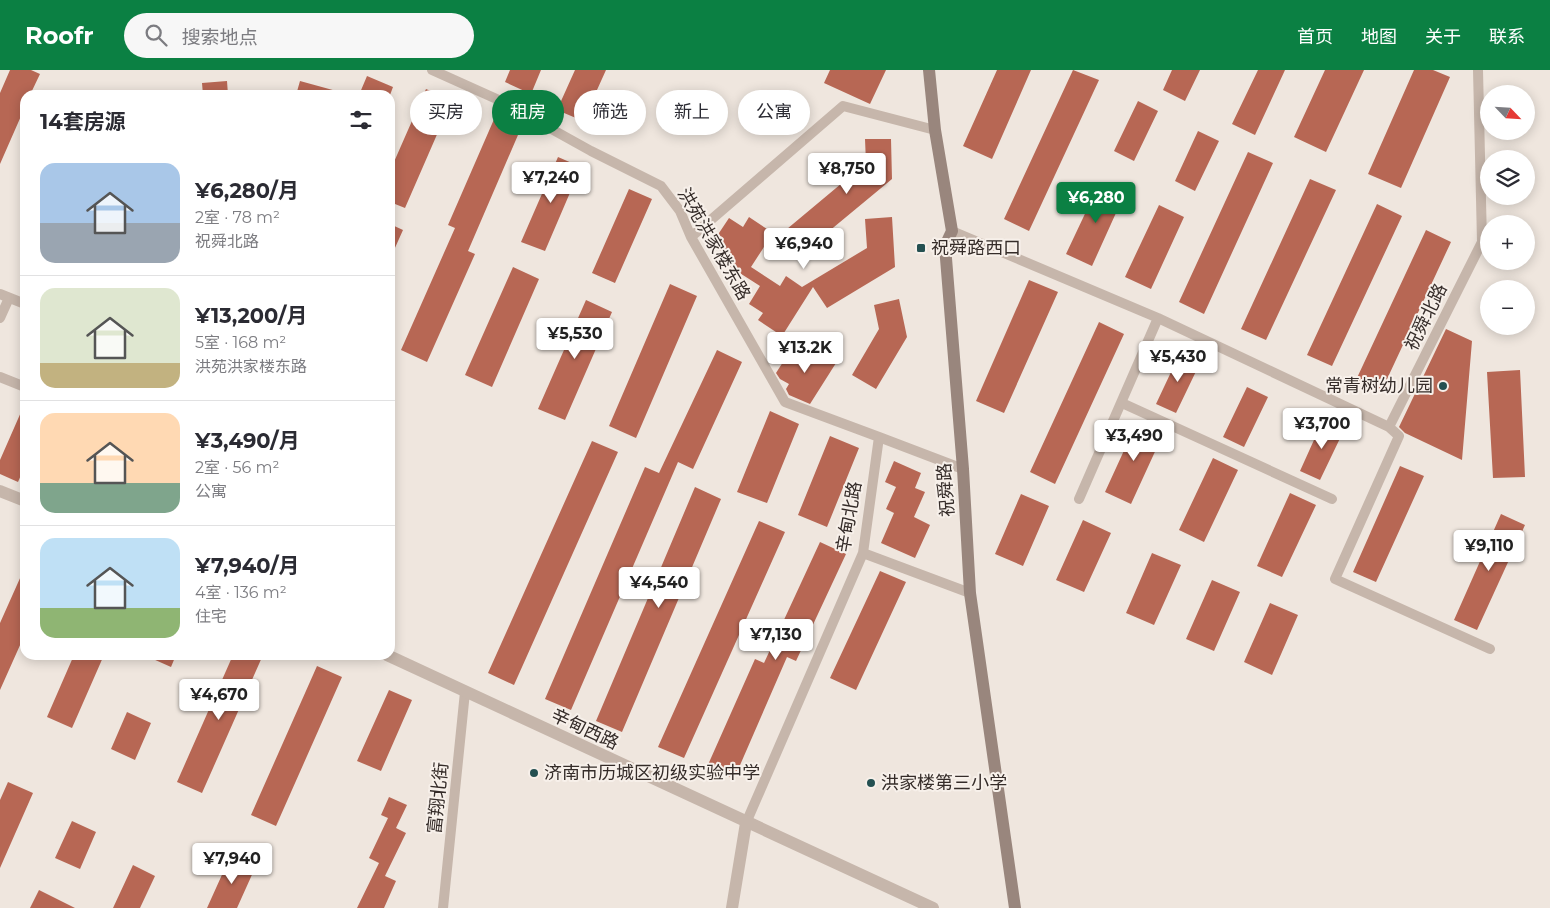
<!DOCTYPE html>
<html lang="zh">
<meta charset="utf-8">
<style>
:root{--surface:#fff;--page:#f7f7f7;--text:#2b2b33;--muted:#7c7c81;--line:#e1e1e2;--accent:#0b8043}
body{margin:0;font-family:Montserrat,"Noto Sans SC",sans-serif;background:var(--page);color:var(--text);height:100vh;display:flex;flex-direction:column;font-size:19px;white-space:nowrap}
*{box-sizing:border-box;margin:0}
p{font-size:16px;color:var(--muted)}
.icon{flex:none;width:28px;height:28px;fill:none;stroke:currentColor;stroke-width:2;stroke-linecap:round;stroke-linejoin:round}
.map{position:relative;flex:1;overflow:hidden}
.side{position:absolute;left:20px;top:20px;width:375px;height:570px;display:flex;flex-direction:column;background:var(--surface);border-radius:15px;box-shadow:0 2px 12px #0003}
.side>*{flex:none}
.guide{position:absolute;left:410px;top:20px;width:475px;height:45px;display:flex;gap:10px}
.needle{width:32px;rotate:115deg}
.controls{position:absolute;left:1480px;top:15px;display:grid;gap:10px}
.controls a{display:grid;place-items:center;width:55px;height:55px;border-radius:50%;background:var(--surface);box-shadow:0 2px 12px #0003;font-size:25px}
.price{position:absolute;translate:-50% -42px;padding:0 11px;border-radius:5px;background:#fff;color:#222;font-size:16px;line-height:32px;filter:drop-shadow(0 1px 2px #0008)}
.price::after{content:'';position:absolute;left:50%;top:30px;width:15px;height:11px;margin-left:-8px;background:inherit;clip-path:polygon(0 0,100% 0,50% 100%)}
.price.on{background:var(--accent);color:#fff}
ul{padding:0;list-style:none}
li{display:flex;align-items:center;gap:15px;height:125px;padding:0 20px}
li+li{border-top:1px solid var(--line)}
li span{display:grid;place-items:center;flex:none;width:140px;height:100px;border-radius:15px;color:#555}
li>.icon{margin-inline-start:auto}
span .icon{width:60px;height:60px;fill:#fffc;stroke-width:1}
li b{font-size:21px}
h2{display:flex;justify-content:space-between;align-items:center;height:60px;padding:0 20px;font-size:21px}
.tag{padding:0 18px;border-radius:22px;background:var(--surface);box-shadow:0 2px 12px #0003;font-size:18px;line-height:45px}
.tag.on{background:var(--accent);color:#fff}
header{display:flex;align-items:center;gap:30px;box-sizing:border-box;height:70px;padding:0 25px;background:var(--accent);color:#fff}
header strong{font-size:24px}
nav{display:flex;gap:28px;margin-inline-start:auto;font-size:18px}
.search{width:350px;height:45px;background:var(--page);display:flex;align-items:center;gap:12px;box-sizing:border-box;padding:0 18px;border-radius:28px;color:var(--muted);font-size:19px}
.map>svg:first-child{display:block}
</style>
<header>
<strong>Roofr</strong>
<div class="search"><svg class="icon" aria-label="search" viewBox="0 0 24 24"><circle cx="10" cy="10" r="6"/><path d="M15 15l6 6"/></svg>搜索地点</div>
<nav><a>首页</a><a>地图</a><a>关于</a><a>联系</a></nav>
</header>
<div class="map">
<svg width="1550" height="838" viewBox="0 0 1550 838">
<rect width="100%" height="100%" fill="#efe6de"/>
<path fill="#b76754" d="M10,0H31L40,4L30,25H25V37L0,94V23Z
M510,0H541L531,24L505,12Z
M575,0H606L583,51L557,40Z
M830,0H886L870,34L824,13Z
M997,0H1031L992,89L963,76Z
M1073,0L1099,10L1029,161L1004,149Z
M1172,0H1200L1185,31L1163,20Z
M1258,0H1285L1255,65L1232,54Z
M1325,0H1364L1326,82L1294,67Z
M1414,0H1433L1450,7L1401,118L1368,104Z
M367,6L393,17L390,25H359Z
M227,11L228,25H203L202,13Z
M300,11L340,22L339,25H296Z
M426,19L452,30L405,138L390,132V101Z
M1138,31L1158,41L1134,91L1114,81Z
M495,47L521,58L468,181L475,184L427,292L401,280L455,158L448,155Z
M1198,61L1219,71L1195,121L1175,111Z
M865,69H891L892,109L805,181L787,159L866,93Z
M1248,82L1273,93L1204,244L1179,232Z
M558,87L581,97L545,181L521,172Z
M1310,109L1336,120L1266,270L1241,259Z
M1100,112L1125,123L1092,196L1066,184Z
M629,119L652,129L615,213L592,203Z
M1377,134L1402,146L1332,296L1307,285Z
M1159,135L1184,147L1151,219L1125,207Z
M749,147L773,163L751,197L780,216L786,206L802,217L867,178L865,149L892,147L895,197L827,238L813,217L782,266L758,250L763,243L749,234L760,216L721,191L726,184L711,175L729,148L743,157Z
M390,154L403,160L390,189Z
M1426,160L1451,172L1381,322L1356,310Z
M513,197L539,209L492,317L465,305Z
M1029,210L1058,222L1004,343L976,331Z
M670,214L697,226L636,368L609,356Z
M899,229L907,267L876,319L852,305L879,259L874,235Z
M586,230L612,242L565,350L538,339Z
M1099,252L1124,264L1055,414L1030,402Z
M1446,259L1472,271L1462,390L1405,363L1399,357Z
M812,277L836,293L810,334L789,325L786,319L789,314L780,309L776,303L792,278L806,287Z
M717,280L742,292L693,399L678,392L571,640L545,629L645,397L659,403Z
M1180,283L1200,293L1176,343L1156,334Z
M1520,300L1525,407L1493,408L1487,302Z
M1247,317L1268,327L1244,377L1223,367Z
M25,333V396L18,412L0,404V390Z
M770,341L799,354L767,433L737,422Z
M1138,350L1164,362L1131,434L1105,422Z
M1323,350L1344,360L1320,410L1300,401Z
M830,366L859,378L827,457L798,445Z
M592,371L618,382L514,615L488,603Z
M1213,388L1238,400L1204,472L1179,460Z
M894,391L921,403L915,418L925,422L914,447L930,455L915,488L881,473L894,443L886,439L896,417L885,412Z
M1400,396L1424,406L1376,512L1353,502Z
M695,417L721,429L622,662L596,651Z
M1290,423L1316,435L1282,507L1257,496Z
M1021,424L1049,436L1023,496L995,484Z
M1501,444L1525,455L1477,560L1454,550Z
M1083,450L1111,463L1084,522L1056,510Z
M759,451L785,462L684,688L658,677Z
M820,472L846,484L796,591L787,587L734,709L707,697L755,589L764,593Z
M1152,483L1181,495L1154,555L1126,543Z
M25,497V564L0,620V553Z
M880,501L906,512L856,620L830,608Z
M1212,510L1240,522L1214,581L1186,569Z
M1270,533L1298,545L1272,605L1244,592Z
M74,585H104L72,658L47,647Z
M144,585H176L171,597Z
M233,585H263L202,723L177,712Z
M317,596L342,607L276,756L251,745Z
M389,620L412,630L381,701L357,691Z
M127,642L151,653L135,690L111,679Z
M8,712L33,723L0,798V730Z
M389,727L407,735L396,758L406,763L385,806L396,811L384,838H357L379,793L369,788L388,748L381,745Z
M72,751L96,762L80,799L55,788Z
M230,787L255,798L237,838H207Z
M133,795L155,806L140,838H113Z
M39,820L75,838H30Z"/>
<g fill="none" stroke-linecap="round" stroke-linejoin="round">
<path stroke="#c6b6ab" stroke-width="10" d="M432,0L501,31L591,81L661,116L680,141L691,167L785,332L879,367
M952,161L1158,248L1389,357L1482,172L1478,0
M691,167L843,36L935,60
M0,224L25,234
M0,248L9,228
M0,307L25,317
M1122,333L1332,429
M1389,357L1399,366L1335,509L1490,579
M1079,429L1158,248
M863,483L970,523
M746,753L863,483L879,367L963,399
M443,838L465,622"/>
<path stroke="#c6b6ab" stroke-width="12" d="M0,421L25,431
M387,585L933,838
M732,838L746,753"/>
<path stroke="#99867d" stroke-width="12" d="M929,0L935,60L952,161L945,176L963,399L970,523L1015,838"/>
</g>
<g fill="#245051" stroke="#f7f0ea" stroke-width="2">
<rect x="916" y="173" width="10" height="10" rx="2.5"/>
<circle cx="1443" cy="316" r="5"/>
<circle cx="534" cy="703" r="5"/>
<circle cx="871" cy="713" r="5"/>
</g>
<g text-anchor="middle" stroke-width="4" stroke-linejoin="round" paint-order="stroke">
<g font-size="18" fill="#352c29" stroke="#f7f0ea">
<text transform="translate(714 174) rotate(60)" y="6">洪苑洪家楼东路</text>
<text transform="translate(1426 247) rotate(-64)" y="6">祝舜北路</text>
<text transform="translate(946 420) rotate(-94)" y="6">祝舜路</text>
<text transform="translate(849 447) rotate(-80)" y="6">辛甸北路</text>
<text transform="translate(585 659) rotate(25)" y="6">辛甸西路</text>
<text transform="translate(438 728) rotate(-84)" y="6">富翔北街</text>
</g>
<g font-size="18" fill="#352c29" stroke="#f7f0ea" text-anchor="start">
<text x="931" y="184">祝舜路西口</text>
<text x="1433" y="322" text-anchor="end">常青树幼儿园</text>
<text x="544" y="709">济南市历城区初级实验中学</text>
<text x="881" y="719">洪家楼第三小学</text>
</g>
</g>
</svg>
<div class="controls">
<a><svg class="needle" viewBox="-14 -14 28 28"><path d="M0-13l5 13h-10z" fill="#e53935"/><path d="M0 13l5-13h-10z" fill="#7c7c81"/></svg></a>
<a><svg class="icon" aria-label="layers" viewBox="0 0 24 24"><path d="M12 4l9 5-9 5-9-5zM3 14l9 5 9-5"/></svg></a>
<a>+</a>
<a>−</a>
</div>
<b class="price" style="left:847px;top:125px">¥8,750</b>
<b class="price" style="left:551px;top:134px">¥7,240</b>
<b class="price on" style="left:1096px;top:154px">¥6,280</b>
<b class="price" style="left:804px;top:200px">¥6,940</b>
<b class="price" style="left:575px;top:290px">¥5,530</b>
<b class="price" style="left:805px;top:304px">¥13.2K</b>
<b class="price" style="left:1178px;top:313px">¥5,430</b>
<b class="price" style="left:1322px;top:380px">¥3,700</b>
<b class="price" style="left:1134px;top:392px">¥3,490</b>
<b class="price" style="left:1489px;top:502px">¥9,110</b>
<b class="price" style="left:659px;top:539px">¥4,540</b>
<b class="price" style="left:776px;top:591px">¥7,130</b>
<b class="price" style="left:219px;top:651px">¥4,670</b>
<b class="price" style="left:232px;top:815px">¥7,940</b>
<div class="guide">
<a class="tag">买房</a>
<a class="tag on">租房</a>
<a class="tag">筛选</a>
<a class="tag">新上</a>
<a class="tag">公寓</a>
</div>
<section class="side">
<h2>14套房源<svg class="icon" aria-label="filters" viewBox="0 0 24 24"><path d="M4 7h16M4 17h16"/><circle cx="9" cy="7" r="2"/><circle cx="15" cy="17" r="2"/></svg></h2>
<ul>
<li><span style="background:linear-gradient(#a9c7e8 60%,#9aa5b1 0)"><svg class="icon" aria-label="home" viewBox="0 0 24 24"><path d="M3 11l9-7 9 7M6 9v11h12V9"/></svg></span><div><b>¥6,280/月</b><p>2室 · 78 m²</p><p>祝舜北路</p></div></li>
<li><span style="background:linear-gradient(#dfe7d0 75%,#c2b280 0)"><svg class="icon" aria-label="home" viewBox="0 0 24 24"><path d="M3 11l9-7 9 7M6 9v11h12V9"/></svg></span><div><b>¥13,200/月</b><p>5室 · 168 m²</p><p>洪苑洪家楼东路</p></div></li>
<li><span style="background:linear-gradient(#ffd9b3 70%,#7fa58c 0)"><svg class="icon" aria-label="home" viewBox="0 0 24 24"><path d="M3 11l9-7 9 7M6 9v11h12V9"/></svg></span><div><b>¥3,490/月</b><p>2室 · 56 m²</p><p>公寓</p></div></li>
<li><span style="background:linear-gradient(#bfe0f5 70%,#8fb573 0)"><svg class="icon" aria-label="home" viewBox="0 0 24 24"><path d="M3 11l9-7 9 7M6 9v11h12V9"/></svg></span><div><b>¥7,940/月</b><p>4室 · 136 m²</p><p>住宅</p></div></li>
</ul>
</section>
</div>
